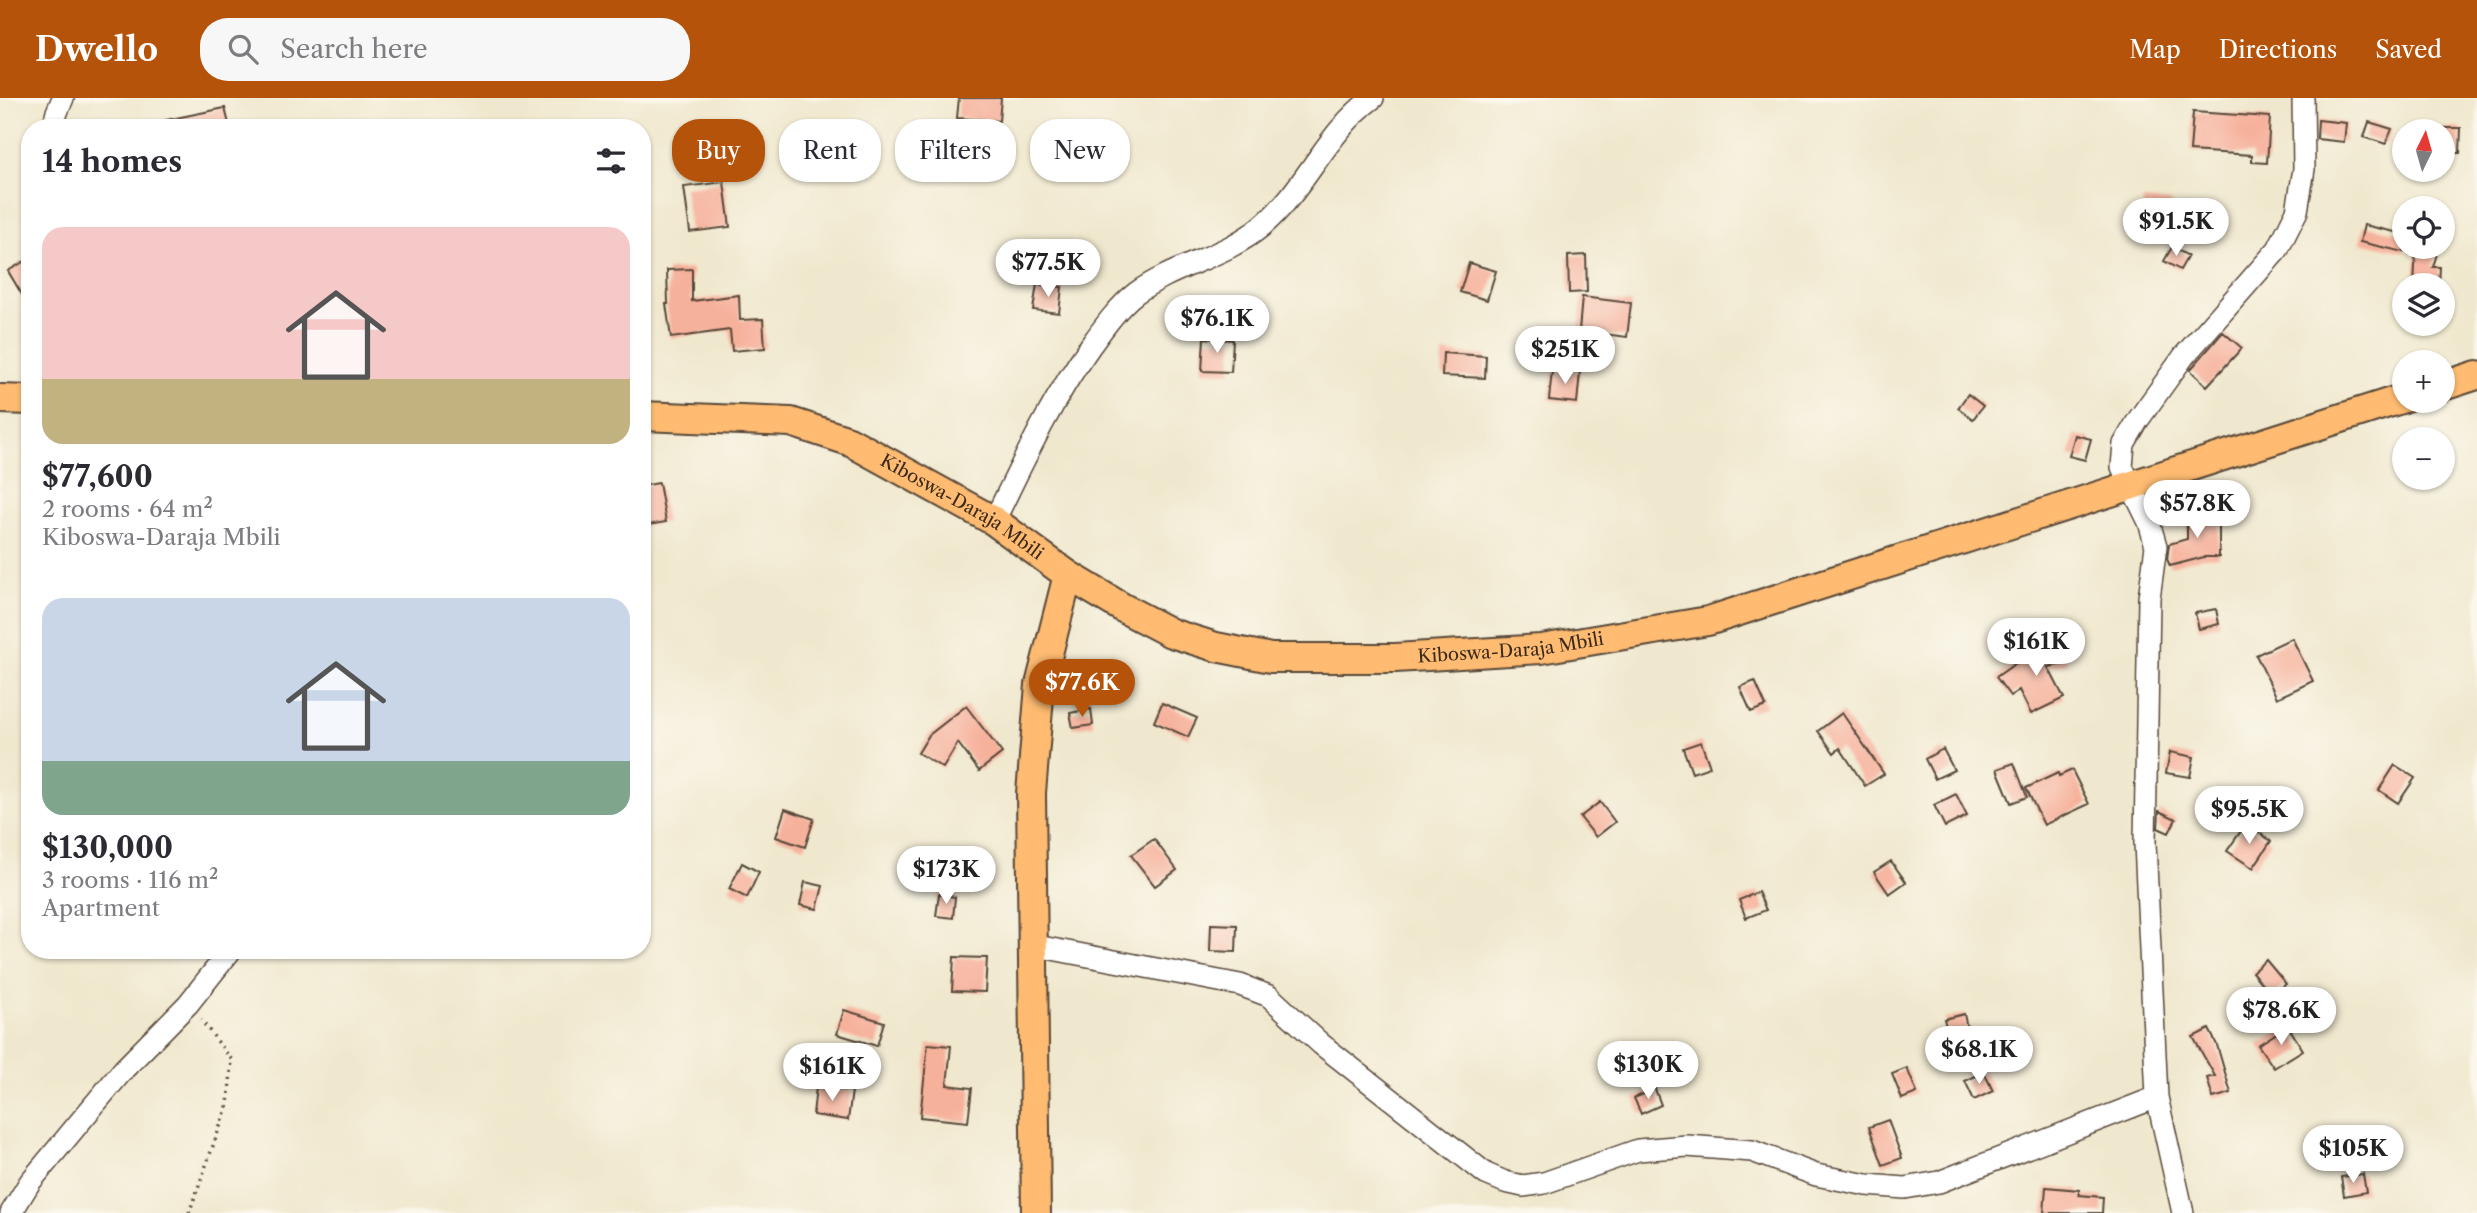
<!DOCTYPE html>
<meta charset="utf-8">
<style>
:root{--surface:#fff;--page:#f7f7f7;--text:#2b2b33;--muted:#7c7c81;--accent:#b45309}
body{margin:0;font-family:"Libre Caslon Text",serif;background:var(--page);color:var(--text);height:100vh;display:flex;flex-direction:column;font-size:26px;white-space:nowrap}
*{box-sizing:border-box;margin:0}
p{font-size:23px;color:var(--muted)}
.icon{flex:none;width:38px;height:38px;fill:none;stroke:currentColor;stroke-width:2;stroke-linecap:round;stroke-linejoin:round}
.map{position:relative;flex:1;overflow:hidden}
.sheet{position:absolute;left:21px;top:21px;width:630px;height:840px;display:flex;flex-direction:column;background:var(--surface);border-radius:28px;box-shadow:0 2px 5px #0004}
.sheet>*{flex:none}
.top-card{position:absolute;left:672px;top:21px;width:665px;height:63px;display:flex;gap:14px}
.needle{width:46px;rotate:5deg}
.fabs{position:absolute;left:2392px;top:21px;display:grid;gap:14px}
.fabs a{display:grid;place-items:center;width:63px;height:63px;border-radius:50%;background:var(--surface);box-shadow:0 2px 5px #0004;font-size:35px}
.price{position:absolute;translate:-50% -60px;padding:0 16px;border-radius:24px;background:#fff;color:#222;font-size:23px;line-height:46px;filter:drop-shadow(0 2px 4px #0008)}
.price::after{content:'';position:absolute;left:50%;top:42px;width:21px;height:16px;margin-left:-10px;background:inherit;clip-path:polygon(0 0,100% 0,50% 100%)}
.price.current{background:var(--accent);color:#fff}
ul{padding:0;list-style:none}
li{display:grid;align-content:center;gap:14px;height:371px;padding:0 21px}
li span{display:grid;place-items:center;height:217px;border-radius:21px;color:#555}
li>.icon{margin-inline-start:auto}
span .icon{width:126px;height:126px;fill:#fffc;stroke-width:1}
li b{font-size:30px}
h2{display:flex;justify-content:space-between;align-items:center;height:84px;padding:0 21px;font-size:30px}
.chip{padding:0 24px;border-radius:28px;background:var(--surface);box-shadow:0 2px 5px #0004;font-size:24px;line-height:63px}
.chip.current{background:var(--accent);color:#fff}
header{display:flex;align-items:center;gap:42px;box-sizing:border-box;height:98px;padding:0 35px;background:var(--accent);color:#fff}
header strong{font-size:33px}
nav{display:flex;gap:38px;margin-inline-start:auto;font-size:24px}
.search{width:490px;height:63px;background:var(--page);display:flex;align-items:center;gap:18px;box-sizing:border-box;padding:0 24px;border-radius:28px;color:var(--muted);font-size:26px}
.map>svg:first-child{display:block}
</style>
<header>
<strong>Dwello</strong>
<div class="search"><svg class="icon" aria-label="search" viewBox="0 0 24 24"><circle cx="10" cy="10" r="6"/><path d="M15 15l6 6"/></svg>Search here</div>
<nav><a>Map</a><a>Directions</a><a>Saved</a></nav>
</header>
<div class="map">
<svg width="2477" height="1115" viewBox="0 0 2477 1115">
<rect width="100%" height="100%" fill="#fbf7ec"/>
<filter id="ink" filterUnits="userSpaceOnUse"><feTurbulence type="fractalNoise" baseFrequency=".0143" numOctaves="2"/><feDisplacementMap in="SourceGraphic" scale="14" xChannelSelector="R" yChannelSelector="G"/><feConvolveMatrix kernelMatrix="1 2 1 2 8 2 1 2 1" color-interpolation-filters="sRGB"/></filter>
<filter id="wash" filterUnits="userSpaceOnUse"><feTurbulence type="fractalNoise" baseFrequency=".00686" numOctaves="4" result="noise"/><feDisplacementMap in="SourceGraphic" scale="28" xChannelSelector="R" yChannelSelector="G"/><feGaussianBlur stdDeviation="1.57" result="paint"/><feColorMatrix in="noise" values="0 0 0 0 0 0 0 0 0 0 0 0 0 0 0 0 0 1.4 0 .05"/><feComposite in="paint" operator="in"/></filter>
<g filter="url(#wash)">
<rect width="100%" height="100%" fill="#f0e8ce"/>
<g id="blocks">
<path fill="#f6b19b" d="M959,0H1001L999,23L957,20Z
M225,10L230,30H167L166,22Z
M2193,14L2270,19L2267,65L2252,64V57L2190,53Z
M2318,22L2346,25L2344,44L2317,41Z
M2369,24L2392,31L2386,46L2364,39Z
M2443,30H2461L2460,55H2443Z
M724,84L730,129L690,134L684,89Z
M2143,102L2171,104L2169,125L2141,122Z
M2364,127L2404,136V154L2360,144Z
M2172,149L2188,158L2180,172L2164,163Z
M2416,149H2439L2433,169H2440L2439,187H2414Z
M1586,157L1587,194L1569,195L1568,158Z
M30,160V210L8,173Z
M1469,165L1496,173L1487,202L1460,194Z
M692,171V203L739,197L740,222L763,221L765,250L732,253L730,232L671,240L666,206H668L667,172Z
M1037,186L1062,189L1059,215L1033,212Z
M1582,199L1631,205L1627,239L1579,233Z
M2223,234L2242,250L2207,288L2190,272Z
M1204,240L1233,242L1231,274L1202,273Z
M1443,255L1486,258L1485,280L1442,278Z
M1552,272L1580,274L1577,305L1549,302Z
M1968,296L1983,308L1973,321L1958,310Z
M2075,337L2091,341L2085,362L2069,358Z
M659,385L666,424L642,428V388Z
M2187,416H2219V459H2204L2170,468L2167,461L2169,446L2187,441Z
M2216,511L2219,526L2199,531L2195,515Z
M2292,540L2313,583L2277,600L2256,557Z
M2064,546L2068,565L2048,569L2064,600L2031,616L2019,592L2010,598L1996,579L2039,549L2041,551Z
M1755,583L1766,608L1751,614L1740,589Z
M1162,605L1197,620L1188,639L1154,624Z
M966,608L1002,655L979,673L958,645L943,670L918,655L929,637Z
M1091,611L1093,627L1073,630L1070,615Z
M1842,615L1884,676L1865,688L1840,650L1834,655L1818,633Z
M1701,644L1710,669L1692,675L1683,650Z
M1943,651L1954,672L1935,681L1925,661Z
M2170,654L2194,659L2190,679L2166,675Z
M2014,665L2027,699L2011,705L1997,671Z
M2395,667L2415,680L2398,705L2379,692Z
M2072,672L2089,706L2044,727L2026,690L2058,675L2059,678Z
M1956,696L1967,718L1945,729L1934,707Z
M1600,704L1615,724L1596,739L1580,719Z
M785,711L814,721L805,749L776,739Z
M2159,713L2176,721L2169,735L2158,730Z
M2246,726L2271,743L2253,770L2227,753Z
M1154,741L1177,772L1155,788L1131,757Z
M1891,763L1906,784L1889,796L1874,774Z
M742,765L759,774L747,800L729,791Z
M805,784L823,788L817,811L800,807Z
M1758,794L1766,812L1746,820L1739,802Z
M939,796L955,799L953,820L936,818Z
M1211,826L1237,827L1236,854L1210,853Z
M954,859L987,860L985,894L952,893Z
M2266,862L2286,886L2272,898L2252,874Z
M844,912L884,924L877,948L837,936Z
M1964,916L1969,939L1950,943L1944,921Z
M2288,928L2303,952L2274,970L2258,947Z
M2209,931L2217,947L2231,995L2213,1000L2207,980L2215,978L2193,939Z
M928,946L951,948L947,987L972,990L968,1024L920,1019Z
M1907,970L1917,995L1902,1001L1892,976Z
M1984,974L1993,993L1974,1002L1965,983Z
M816,989L852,993L848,1022L813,1017Z
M1655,991L1661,1007L1641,1016L1634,1000Z
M1888,1022L1902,1060L1883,1067L1869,1029Z
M2363,1076L2366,1094L2344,1098L2341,1079Z
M2046,1089L2079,1092V1097L2103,1099L2102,1115H2044Z"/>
</g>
</g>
<g filter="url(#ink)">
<use href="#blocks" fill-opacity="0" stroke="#564638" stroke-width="2"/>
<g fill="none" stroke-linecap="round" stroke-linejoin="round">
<defs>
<path id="minor" d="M53,30L57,14L63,0
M994,423C1024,362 1051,303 1091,247C1104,229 1119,208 1136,195C1175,167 1225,159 1262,128C1306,91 1326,34 1373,0
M1031,847L1240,887L1269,898L1321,946L1486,1076L1505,1084L1523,1088L1544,1085L1638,1052L1687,1048L1752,1053L1816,1077L1867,1087L1905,1090L1939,1084L2157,999
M11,1115L30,1084L79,1025L124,971L188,906L231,852
M2183,1115L2157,999L2145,745L2149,500L2156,448L2149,424L2122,369L2124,346L2138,322L2184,258L2278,151L2297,113L2304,71L2303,0"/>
<g id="major">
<path d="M2443,288L2477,277"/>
<path d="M0,301L30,302"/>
<path id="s1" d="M642,318L791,324L849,343L994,423L1068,477L1123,510L1171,535L1216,549L1271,560H1395L1541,551L1708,523L2404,300"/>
<path d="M1036,1115L1031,695L1040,587L1068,477"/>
</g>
</defs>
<use href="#minor" stroke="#564638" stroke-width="24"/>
<use href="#major" stroke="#564638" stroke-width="32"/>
<path stroke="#564638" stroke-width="3.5" stroke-dasharray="2 5" stroke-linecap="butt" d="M189,1115L228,1006L232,962L201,922"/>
<use href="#minor" stroke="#fff" stroke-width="21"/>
<use href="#major" stroke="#febb71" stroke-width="28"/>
</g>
</g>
<g text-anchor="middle" stroke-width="7" stroke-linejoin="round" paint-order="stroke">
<g font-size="18" fill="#3b2a1e" stroke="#fbf7ec">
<text dy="6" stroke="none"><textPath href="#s1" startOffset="341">Kiboswa-Daraja Mbili</textPath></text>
<text dy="6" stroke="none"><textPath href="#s1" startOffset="929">Kiboswa-Daraja Mbili</textPath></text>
</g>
</g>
</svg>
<div class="fabs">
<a><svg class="needle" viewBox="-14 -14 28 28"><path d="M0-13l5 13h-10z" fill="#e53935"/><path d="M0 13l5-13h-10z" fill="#7c7c81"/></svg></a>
<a><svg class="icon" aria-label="locate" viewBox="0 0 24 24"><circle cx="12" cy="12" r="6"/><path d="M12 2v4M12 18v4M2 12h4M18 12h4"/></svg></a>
<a><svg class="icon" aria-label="layers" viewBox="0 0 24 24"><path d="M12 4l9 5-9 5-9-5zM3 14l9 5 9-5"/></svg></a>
<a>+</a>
<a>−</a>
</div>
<b class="price" style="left:2176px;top:160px">$91.5K</b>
<b class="price" style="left:1048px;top:201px">$77.5K</b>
<b class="price" style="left:1217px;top:257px">$76.1K</b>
<b class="price" style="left:1565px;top:288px">$251K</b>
<b class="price" style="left:2197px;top:442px">$57.8K</b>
<b class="price" style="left:2036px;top:580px">$161K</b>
<b class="price current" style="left:1082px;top:621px">$77.6K</b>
<b class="price" style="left:2249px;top:748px">$95.5K</b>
<b class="price" style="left:946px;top:808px">$173K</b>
<b class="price" style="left:2281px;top:949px">$78.6K</b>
<b class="price" style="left:1979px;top:988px">$68.1K</b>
<b class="price" style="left:1648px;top:1003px">$130K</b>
<b class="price" style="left:832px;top:1005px">$161K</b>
<b class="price" style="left:2353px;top:1087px">$105K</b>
<div class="top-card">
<a class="chip current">Buy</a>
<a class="chip">Rent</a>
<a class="chip">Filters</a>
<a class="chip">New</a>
</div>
<section class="sheet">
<h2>14 homes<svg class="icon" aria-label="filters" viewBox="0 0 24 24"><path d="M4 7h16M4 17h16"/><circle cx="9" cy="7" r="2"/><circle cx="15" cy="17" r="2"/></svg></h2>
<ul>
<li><span style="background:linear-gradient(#f6c9c9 70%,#c2b280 0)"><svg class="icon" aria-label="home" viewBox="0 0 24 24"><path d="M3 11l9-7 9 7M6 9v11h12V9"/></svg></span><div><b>$77,600</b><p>2 rooms · 64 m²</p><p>Kiboswa-Daraja Mbili</p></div></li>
<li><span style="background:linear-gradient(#c9d6e8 75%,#7fa58c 0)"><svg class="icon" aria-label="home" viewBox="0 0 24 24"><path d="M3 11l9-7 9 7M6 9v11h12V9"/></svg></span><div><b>$130,000</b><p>3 rooms · 116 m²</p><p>Apartment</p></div></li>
</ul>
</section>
</div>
